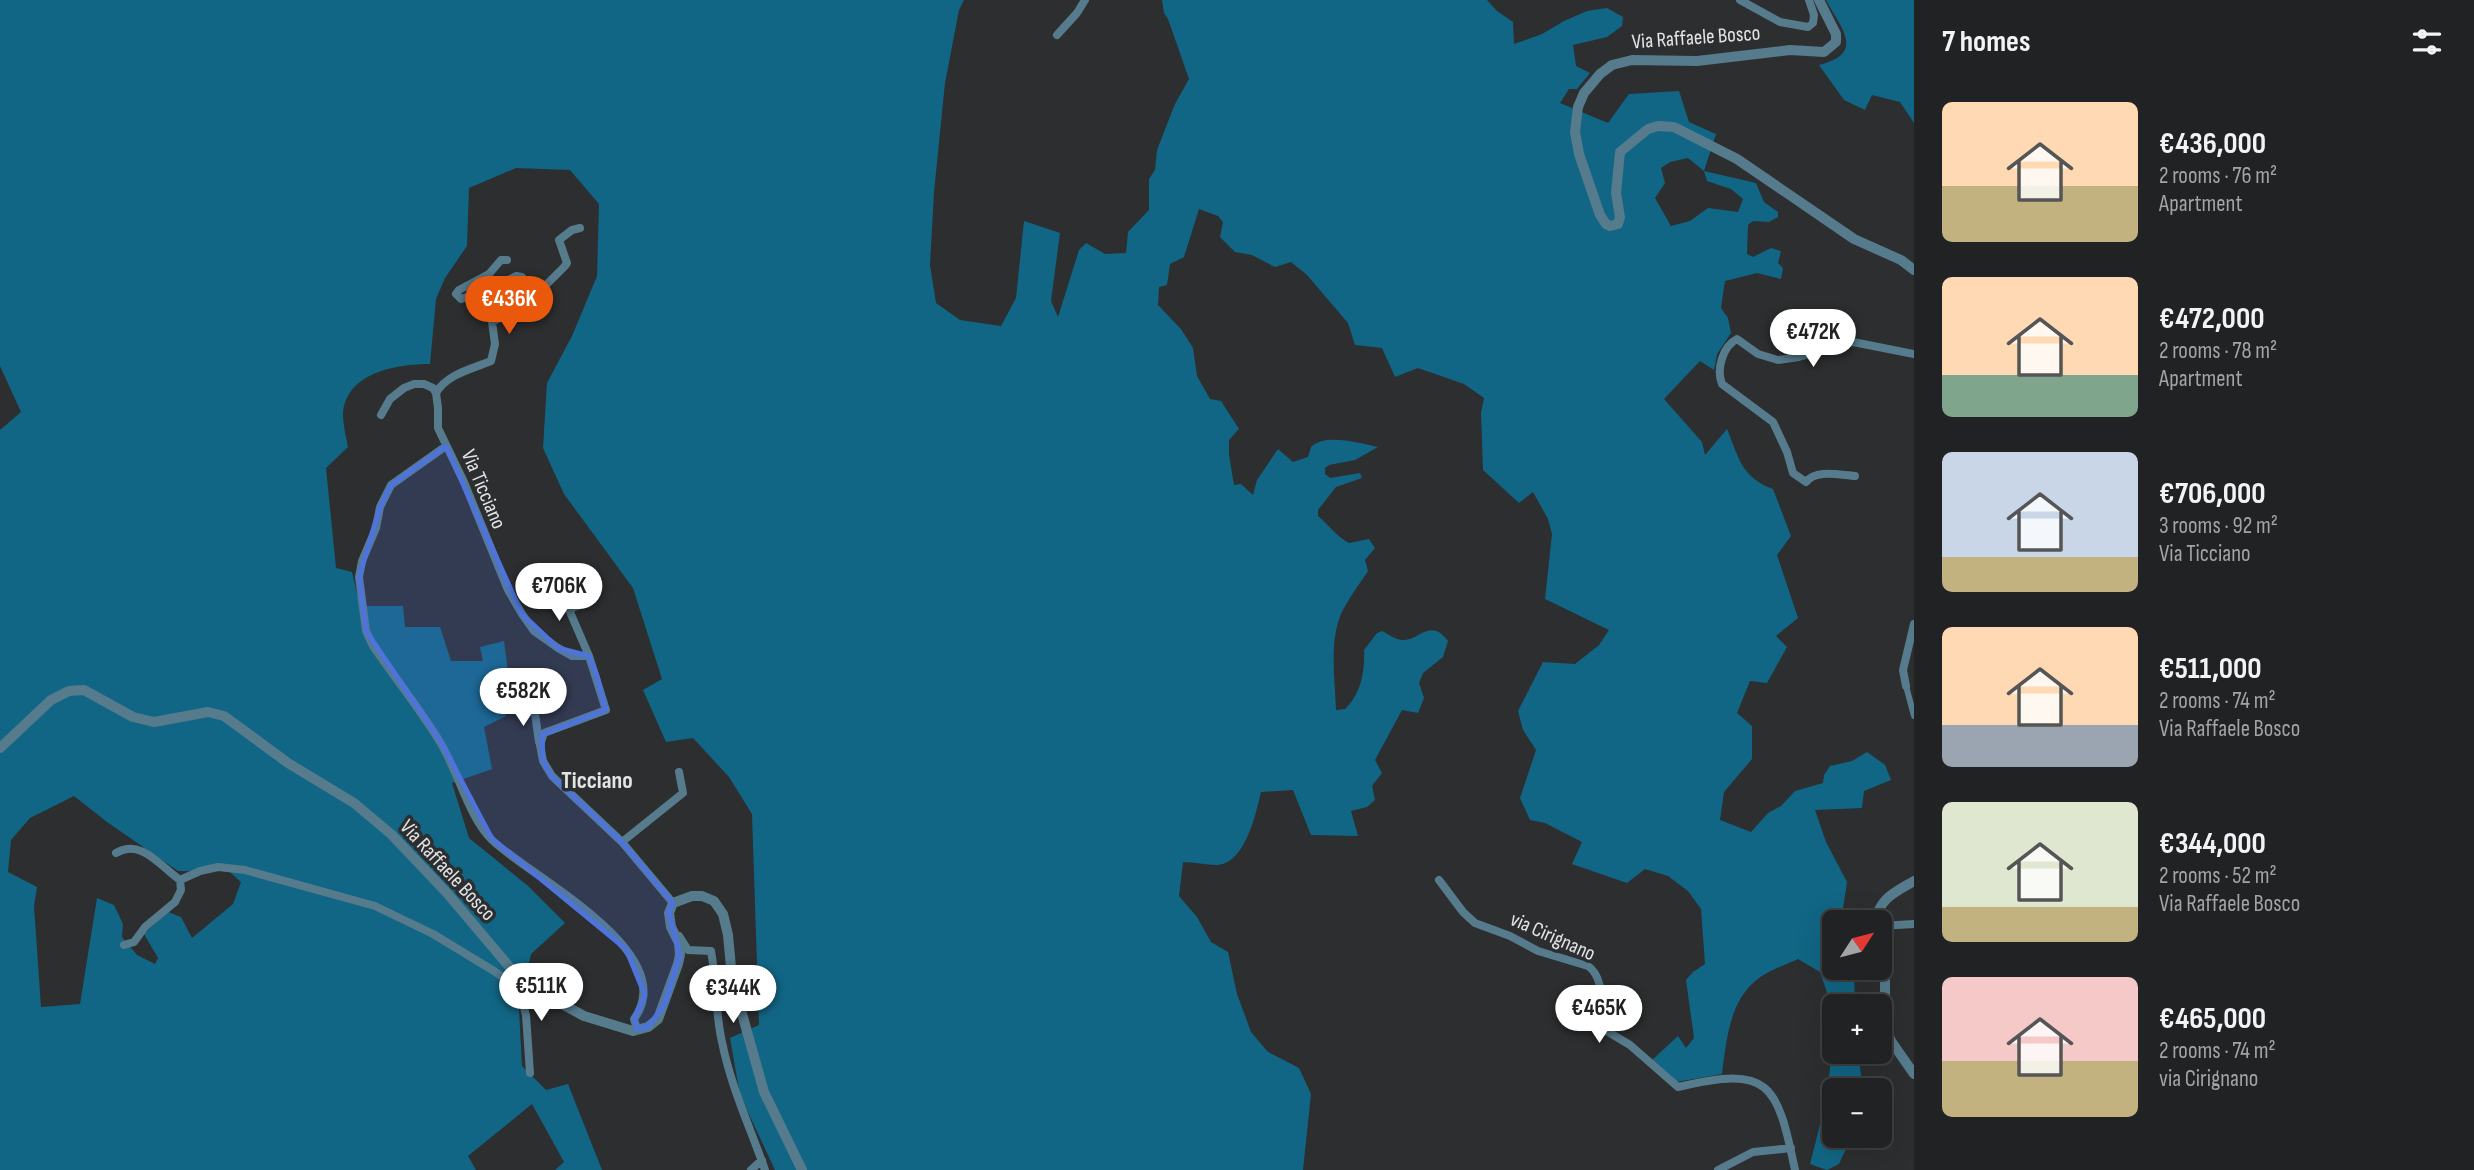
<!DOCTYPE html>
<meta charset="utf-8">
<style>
:root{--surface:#212224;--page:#292a2c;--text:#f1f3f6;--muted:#a2a4a6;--line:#3e3f41;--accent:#ea580c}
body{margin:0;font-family:"Sofia Sans Condensed",sans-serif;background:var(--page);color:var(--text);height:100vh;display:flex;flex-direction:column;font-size:26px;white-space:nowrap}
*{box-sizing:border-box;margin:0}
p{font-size:23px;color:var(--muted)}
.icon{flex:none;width:38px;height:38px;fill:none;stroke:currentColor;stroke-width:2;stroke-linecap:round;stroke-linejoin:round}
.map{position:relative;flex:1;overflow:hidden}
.panel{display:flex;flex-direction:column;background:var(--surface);width:560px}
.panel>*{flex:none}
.needle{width:46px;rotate:54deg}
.buttons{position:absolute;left:1822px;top:910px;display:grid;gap:14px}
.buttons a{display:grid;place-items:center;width:70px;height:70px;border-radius:10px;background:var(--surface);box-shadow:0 7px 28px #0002,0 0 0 2px var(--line);font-size:35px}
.price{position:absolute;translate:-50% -60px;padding:0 16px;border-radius:24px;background:#fff;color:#222;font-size:23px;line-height:46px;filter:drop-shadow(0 2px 4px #0008)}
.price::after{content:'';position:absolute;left:50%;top:42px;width:21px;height:16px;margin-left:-10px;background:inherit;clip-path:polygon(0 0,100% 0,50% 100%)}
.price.selected{background:var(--accent);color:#fff}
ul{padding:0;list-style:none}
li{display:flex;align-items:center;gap:21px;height:175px;padding:0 28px}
li span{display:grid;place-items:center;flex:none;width:196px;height:140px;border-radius:10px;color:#555}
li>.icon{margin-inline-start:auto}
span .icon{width:84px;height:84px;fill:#fffc;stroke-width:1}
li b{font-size:30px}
h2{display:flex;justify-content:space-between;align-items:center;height:84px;padding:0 28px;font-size:30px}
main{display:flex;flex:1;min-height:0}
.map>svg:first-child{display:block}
</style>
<main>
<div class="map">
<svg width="1914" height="1170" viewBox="0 0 1914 1170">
<rect width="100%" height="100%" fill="#2c2e30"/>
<path fill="#116685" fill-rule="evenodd" d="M0,0H964L959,10L945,83L934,192L930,265L936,303L960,320L1001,326L1016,298L1024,221L1060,233L1051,301L1058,317L1079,250L1086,243L1105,254L1126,253L1128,232L1149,210V179L1155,170L1157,150L1175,104L1189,79L1168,19L1164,13L1162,0H1487L1497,11L1513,22L1514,44L1542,34L1564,21L1587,11L1607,8L1623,17L1622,26L1607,37L1573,45L1576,66L1590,73L1577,89H1569L1560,103L1608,123L1629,94L1679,91L1689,122L1716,134L1704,171L1756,183L1764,202L1778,212V217L1769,222L1753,221L1748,225L1747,254L1753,257L1771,248L1781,251L1778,263L1783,268L1781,279L1757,273L1725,281L1721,308L1728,318L1731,333L1717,354L1714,370L1700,361L1664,399L1702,442L1705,455L1727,429C1739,458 1741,477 1773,489L1791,536L1777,555L1798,618L1776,636L1787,647L1767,683L1750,681L1737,713L1752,726V759L1724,792L1720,820L1751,832L1768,813L1781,806L1795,791L1823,783L1824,775L1830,766L1852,761L1867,752L1885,765L1891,780L1864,791L1862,808L1815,810L1826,842L1847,882L1841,922H1834V968H1854L1855,1006H1834V1052H1858L1863,1090H1834V1136H1852L1839,1164L1827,1170L1810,1164C1823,1115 1835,1065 1832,1014C1831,1000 1824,985 1820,972L1798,959C1788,964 1777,967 1767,973C1730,993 1727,1036 1722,1074L1676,1082L1652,1060L1678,1036L1686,1048L1694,1038L1686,980L1693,972L1705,964L1701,909L1688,891L1668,876L1645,869L1627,883L1572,864L1582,842L1545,823L1530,820L1520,798L1536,750L1523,730L1518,711L1543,662L1575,664L1599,645L1609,630L1545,599L1552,534L1548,519L1533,492L1519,503L1483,470L1481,413L1484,398L1464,384L1418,368L1395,377L1382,348L1355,345L1348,323L1307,275L1291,262L1275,267L1252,255L1235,252L1220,237L1223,222L1218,216L1199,209L1184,257L1170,264L1167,285L1159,287L1158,305L1181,329L1193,348L1197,376L1210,399L1221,401L1239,429L1229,440V455L1234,485L1241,484L1253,495L1257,480L1278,449L1293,462L1308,457L1311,447C1326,433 1359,443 1378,447L1355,460L1329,465L1325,468V474L1330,478L1360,473L1362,478L1336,487L1318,510V516C1329,525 1337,537 1349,543L1369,539L1375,548L1365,560L1368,571C1359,585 1348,599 1341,614C1329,643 1335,679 1336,710L1345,709C1361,694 1365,671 1364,650L1377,633L1382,631C1388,634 1396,640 1403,640C1419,641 1430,617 1448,641L1443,657L1423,673L1419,683L1424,698L1418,713L1402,710L1375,760L1382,773L1372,786L1375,800L1367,807L1351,811L1358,836L1311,835L1293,790L1261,792C1256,814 1245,864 1217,865C1206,865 1194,862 1183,862L1179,896L1197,917L1211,942L1228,952L1237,994L1251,1032L1268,1052L1299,1068L1311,1094L1303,1170H775L740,1095L730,1038L759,1025L752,814L729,777L693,738L666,742L643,690L662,679L633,588L564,494L543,448L547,383L572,336L597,276L599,204L570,170L516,168L469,188L467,246L445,278L436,299L430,364C397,364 346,372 343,414C343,424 346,437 348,447L326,468L336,568L352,572L360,606H403L405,627H440L451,661H483L480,647L504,641L509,680L506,716L484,727L492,769L452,783L469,838L528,886L565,923L531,954L519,1010L522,1066L546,1090L568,1084L602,1170H555L564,1162L532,1104L468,1156L476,1170H0V430L21,412L0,366ZM1688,158L1704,171L1707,181L1731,189L1743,199L1738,212L1708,208L1690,221L1671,226L1655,198L1665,183L1661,168L1670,162ZM74,796L107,822L178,871H189L220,863L241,882L233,904L192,938L181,917L168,912L144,934L158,958L155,964L137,955L122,937L123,924L114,905L97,898L80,1004L41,1007L34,906L37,887L8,872L11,840L30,818Z
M1826,0H1914V123L1900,102L1872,95L1865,110L1844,100L1819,65C1867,53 1840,27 1826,0Z"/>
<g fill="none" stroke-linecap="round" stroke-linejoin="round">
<path stroke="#567b8d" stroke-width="6" d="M1906,686L1914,716"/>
<path stroke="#567b8d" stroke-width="8" d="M1740,0L1780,22L1808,27L1813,23L1814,15L1809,0
M1057,35L1077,13L1085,0
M525,300L540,291L565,266L567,263L559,240L572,230L580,228
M436,393C447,374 472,369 491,361L495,344L492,322C509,314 525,306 527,286L522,277L516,276L491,289L461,299L456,294L459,290L489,274L501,260H507
M381,415L390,399L404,388L414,384H424L433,388L436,393L438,408V428L464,482L508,590L522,614L534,631L558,648L572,656H589L606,710L544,733L540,745L543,761L552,776L622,842L673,903
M446,446L391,485L380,507L376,528L362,561L359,577L366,631L373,646C395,678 420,709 440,742C458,771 468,816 492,840C530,877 683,952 634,1019L637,1029
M1855,476C1839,475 1816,469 1806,482L1793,473L1787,452L1773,422L1722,384C1716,369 1723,346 1737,339L1758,354L1778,360L1799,357L1853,342L1914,354
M583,604L572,608L570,612L589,656
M1906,686L1903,670L1914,624
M534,707L539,742
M622,842L683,793L679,772
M116,853C141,838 161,867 180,880L200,871L218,867L245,870L375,906L433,934L494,971L517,988
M1439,880L1463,912L1475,923L1510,936L1538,951L1588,966C1605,977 1601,1010 1605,1030L1630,1045L1678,1087C1770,1065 1777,1083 1795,1170
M1880,926L1914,924
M679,936L688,950L711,951C717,982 715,1012 722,1042C731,1087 750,1127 765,1170
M124,945L134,942L145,927L175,902L181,890L180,880
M517,984L526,1015L530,1073
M751,1170L762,1160
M1718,1170L1753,1152L1791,1148"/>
<path stroke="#567b8d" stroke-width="10" d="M1819,0L1836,34V42L1824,52L1790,50L1697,61L1632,60L1612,65L1600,74L1584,93L1578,107L1575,132L1579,154L1600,215L1606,224L1610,226L1618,224L1620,217L1616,193L1620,152L1648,129L1658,126L1674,127L1737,159L1854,239L1901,260L1914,270
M0,748L51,700L69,691L84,690L133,717L154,722L208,712L224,716L288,763L354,803L391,834L447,893L523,983L584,1016L633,1031L648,1027L658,1019L678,964L680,955L679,943L671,927L669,913L673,903L692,896H702L714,901L723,914L728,935L732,978L764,1092L802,1170
M1877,922C1876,900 1897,891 1914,881
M1880,940L1885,978V1026L1891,1041L1914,1074"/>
</g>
<path fill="#4e74db" fill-opacity="0.2" stroke="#4e74db" stroke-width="5" stroke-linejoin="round" d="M446,446L522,614L558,648L589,656L597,676L606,710L542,735L543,761L552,776L622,842L673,903L669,913L680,955L665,1004L648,1027L637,1029L634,1019L645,995L626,949L492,839L441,742L366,631L359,577L380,507L391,485Z"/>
<g text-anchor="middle" stroke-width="7" stroke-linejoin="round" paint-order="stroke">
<g font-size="21" fill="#e3e4e5" stroke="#2c2e30">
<text transform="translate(1696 37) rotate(-4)" y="7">Via Raffaele Bosco</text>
<text transform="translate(484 489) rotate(67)" y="7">Via Ticciano</text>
<text transform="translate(448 870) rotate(47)" y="7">Via Raffaele Bosco</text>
<text transform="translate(1553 936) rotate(24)" y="7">via Cirignano</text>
</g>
<g font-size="24" font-weight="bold" fill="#e3e4e5" stroke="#2c2e30">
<text x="597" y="788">Ticciano</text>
</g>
</g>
</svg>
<div class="buttons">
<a><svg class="needle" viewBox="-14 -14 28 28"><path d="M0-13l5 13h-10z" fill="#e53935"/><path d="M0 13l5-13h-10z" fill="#a2a4a6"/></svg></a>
<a>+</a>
<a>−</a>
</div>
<b class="price selected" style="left:509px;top:336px">€436K</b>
<b class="price" style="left:1813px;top:369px">€472K</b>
<b class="price" style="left:559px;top:623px">€706K</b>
<b class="price" style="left:523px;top:728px">€582K</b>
<b class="price" style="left:541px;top:1023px">€511K</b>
<b class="price" style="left:733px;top:1025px">€344K</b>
<b class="price" style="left:1599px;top:1045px">€465K</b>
</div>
<section class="panel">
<h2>7 homes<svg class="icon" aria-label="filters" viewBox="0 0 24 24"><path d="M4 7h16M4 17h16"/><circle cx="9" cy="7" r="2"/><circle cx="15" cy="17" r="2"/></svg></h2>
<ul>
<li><span style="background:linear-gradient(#ffd9b3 60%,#c2b280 0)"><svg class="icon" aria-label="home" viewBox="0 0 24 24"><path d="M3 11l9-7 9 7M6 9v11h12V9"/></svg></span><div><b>€436,000</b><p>2 rooms · 76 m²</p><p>Apartment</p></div></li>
<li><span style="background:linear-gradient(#ffd9b3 70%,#7fa58c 0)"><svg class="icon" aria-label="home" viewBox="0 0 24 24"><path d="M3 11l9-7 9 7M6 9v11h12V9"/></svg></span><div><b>€472,000</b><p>2 rooms · 78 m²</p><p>Apartment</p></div></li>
<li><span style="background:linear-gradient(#c9d6e8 75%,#c2b280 0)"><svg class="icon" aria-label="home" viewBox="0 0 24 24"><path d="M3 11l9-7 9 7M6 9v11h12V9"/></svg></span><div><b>€706,000</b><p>3 rooms · 92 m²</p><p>Via Ticciano</p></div></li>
<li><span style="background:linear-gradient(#ffd9b3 70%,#9aa5b1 0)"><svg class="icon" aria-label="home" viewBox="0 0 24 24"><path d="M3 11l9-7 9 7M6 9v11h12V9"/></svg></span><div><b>€511,000</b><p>2 rooms · 74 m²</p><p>Via Raffaele Bosco</p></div></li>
<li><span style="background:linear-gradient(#dfe7d0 75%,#c2b280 0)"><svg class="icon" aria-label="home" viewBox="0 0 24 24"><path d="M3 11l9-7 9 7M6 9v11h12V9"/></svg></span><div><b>€344,000</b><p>2 rooms · 52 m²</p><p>Via Raffaele Bosco</p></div></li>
<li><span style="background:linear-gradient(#f6c9c9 60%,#c2b280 0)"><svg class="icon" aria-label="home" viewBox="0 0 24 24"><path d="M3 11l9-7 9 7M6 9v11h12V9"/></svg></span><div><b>€465,000</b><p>2 rooms · 74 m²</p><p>via Cirignano</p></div></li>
</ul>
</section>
</main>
